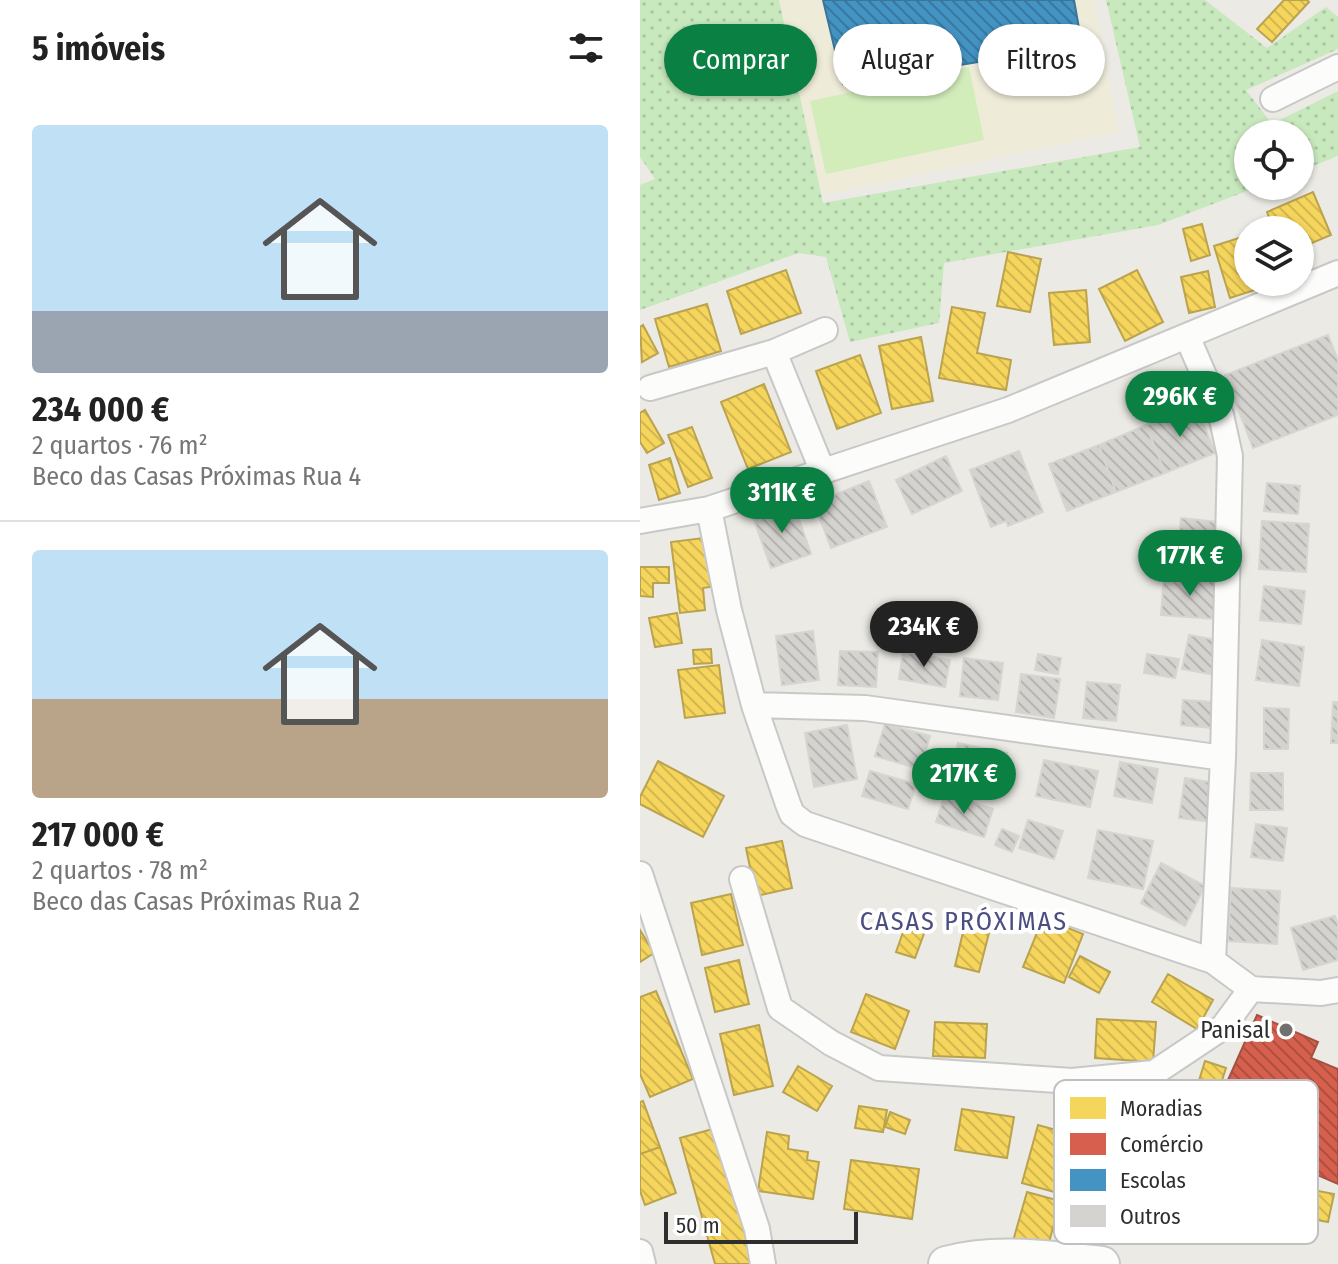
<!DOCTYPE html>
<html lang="pt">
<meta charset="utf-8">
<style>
:root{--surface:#fff;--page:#f6f6f6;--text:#222;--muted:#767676;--line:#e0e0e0;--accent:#0b8043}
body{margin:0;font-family:"Fira Sans Condensed",sans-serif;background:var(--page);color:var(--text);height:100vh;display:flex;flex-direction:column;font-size:30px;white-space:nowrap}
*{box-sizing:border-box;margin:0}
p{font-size:26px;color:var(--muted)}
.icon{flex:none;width:44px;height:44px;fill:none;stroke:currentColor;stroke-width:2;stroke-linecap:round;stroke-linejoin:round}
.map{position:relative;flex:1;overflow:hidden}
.sheet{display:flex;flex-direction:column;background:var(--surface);width:640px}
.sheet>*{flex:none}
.top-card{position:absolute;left:24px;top:24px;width:554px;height:72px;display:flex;gap:16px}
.tools{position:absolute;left:594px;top:120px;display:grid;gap:16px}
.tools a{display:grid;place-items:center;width:80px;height:80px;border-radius:50%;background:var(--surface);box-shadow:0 2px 6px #0004;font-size:40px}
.scale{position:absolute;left:24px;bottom:20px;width:194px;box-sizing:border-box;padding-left:8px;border:4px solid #2e2e2e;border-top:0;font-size:22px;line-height:28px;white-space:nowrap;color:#2e2e2e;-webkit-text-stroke:6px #fff;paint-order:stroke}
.price{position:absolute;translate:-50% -68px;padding:0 18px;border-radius:28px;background:var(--accent);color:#fff;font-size:26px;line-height:52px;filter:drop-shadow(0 2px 4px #0008)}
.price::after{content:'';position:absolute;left:50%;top:48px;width:24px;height:18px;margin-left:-12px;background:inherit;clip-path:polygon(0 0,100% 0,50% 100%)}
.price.active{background:#222;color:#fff}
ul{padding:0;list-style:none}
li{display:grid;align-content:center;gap:16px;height:424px;padding:0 32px}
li+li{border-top:2px solid var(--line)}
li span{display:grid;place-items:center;height:248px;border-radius:8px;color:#555}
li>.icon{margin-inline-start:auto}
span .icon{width:144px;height:144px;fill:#fffc;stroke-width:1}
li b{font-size:34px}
h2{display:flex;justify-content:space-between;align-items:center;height:96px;padding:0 32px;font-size:34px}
.tag{padding:0 28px;border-radius:36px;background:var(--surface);box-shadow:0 2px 6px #0004;font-size:28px;line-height:72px}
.tag.active{background:var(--accent);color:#fff}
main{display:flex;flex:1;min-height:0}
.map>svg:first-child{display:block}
</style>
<main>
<section class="sheet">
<h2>5 imóveis<svg class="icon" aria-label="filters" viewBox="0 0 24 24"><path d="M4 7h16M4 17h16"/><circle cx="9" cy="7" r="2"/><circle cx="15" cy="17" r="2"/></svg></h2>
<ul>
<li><span style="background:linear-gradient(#bfe0f5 75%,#9aa5b1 0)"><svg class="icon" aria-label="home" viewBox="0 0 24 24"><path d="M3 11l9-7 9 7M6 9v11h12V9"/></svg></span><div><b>234 000 €</b><p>2 quartos · 76 m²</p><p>Beco das Casas Próximas Rua 4</p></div></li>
<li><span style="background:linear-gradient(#bfe0f5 60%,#b9a48a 0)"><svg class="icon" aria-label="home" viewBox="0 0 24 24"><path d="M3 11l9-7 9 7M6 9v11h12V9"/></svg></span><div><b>217 000 €</b><p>2 quartos · 78 m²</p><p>Beco das Casas Próximas Rua 2</p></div></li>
</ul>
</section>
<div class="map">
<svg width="698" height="1264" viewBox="0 0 698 1264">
<defs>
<pattern id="grass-dots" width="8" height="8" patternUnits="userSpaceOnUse" patternTransform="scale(2)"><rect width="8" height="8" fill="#c8e8bd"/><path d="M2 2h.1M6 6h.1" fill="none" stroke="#acc7a3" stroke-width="1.8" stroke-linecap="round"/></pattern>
<pattern id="homes-back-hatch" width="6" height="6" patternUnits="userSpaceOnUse" patternTransform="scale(2)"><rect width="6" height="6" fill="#f6d55c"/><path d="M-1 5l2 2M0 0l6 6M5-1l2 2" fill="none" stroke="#d3b750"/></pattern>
<pattern id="shops-back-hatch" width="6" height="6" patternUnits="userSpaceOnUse" patternTransform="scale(2)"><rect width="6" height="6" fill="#d6604d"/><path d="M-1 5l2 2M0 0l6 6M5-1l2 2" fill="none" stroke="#ae5040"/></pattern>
<pattern id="schools-back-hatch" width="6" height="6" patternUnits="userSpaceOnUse" patternTransform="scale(2)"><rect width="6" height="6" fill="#4393c3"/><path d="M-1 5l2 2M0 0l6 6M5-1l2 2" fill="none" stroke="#38789f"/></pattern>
<pattern id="building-back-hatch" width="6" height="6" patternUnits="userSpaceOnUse" patternTransform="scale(2)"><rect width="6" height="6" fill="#d5d3cf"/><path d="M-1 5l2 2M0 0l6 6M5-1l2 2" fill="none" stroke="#b7b5b2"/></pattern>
</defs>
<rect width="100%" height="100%" fill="#eceae4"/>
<path fill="#efebd9" d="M113,0H454L479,132L117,209Z"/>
<path fill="url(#grass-dots)" d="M0,0H139L183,203L500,147L466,0H565L627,48L686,7L698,17V49L606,90L632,124L698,91V156L660,171V134H608V186H620L518,225L304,263L299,323L210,342L186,257L158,253L0,310V185L15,179L0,157Z"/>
<path fill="#d2ecba" d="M329,67L344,140L186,174L170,101Z"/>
<path fill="url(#homes-back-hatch)" stroke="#baa34e" stroke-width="2" d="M644,0H667L669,2L632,42L617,29Z
M673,192L691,235L660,248V230H634L627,212Z
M562,224L570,255L551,261L543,229Z
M608,235V282H615L618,289L590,298L574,246Z
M368,252L401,259L390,312L357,306Z
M146,270L161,313L101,334L87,291Z
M497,270L523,322L485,341L459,289Z
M568,271L575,307L549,313L541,277Z
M446,290L450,342L414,345L409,293Z
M67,304L81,351L29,367L15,319Z
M312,307L345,313L337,353L371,360L366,390L299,378Z
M3,325L18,353L2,362L0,327Z
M281,337L293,401L252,409L239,346Z
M220,355L241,413L197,429L176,371Z
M124,384L151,452L108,469L81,402Z
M5,410L24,443L7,453L0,442V413Z
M52,427L72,478L48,487L28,435Z
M30,458L40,493L19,500L9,465Z
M71,537L76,586L63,588L65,610L40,613L31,542Z
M0,567H29V583H13V597L0,596Z
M37,613L42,643L15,647L9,618Z
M71,649L72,663L54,664L53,650Z
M79,665L85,713L45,718L38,670Z
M18,761L84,796L63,837L0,804V797Z
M142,841L152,888L116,896L106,848Z
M91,894L103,945L62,955L51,903Z
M403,918L443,934L424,983L383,967Z
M267,921L286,928L275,958L256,952Z
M324,928L349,933L339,972L315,966Z
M0,930L14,953L0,962Z
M440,956L470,972L459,993L429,977Z
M99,960L109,1004L75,1012L65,968Z
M528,974L573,1000L557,1029L512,1002Z
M16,991L53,1079L10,1097L0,1074V997Z
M226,994L269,1011L255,1049L211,1032Z
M457,1019L516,1022L513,1062L455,1058Z
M295,1022L347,1024L345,1058L293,1056Z
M119,1025L133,1086L94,1095L80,1034Z
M565,1061L586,1068L566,1130L513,1112L518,1097L533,1102L540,1081L557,1087Z
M158,1066L192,1086L177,1111L143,1092Z
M3,1101L20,1147L0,1154V1102Z
M219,1106L247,1110L243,1132L215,1128Z
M322,1109L374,1117L367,1158L315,1150Z
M250,1112L270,1120L265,1134L245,1127Z
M398,1125L434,1135L418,1193L382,1183Z
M80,1127L118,1264H75L40,1138Z
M127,1132L149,1136L148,1149L168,1152L167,1160L179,1162L173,1199L118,1191Z
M20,1147L36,1193L5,1205L0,1191V1154Z
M211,1160L279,1169L272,1219L204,1209Z
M673,1190L694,1194L688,1222L667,1218Z
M387,1192L420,1201L407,1250L373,1241Z"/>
<path fill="url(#shops-back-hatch)" stroke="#a45144" stroke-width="2" d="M617,1015L678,1042L671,1058L698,1069V1184L567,1127Z"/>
<path fill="url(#schools-back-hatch)" stroke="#3d7596" stroke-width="2" d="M183,0H434L442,45L203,84Z"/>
<path fill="url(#building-back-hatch)" stroke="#d7d5d0" stroke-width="2" d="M688,335L698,360V415L613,448L585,375Z
M556,405L575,453L525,473L506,425Z
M506,425L525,473L476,492L459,445Z
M459,445L476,492L427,511L409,464Z
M379,451L403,512L368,526L366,521L351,527L330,470Z
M306,456L322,491L272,514L256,480Z
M229,481L247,527L191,548L174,503Z
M627,483L660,486L658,514L624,511Z
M153,502L171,554L131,568L113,517Z
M541,518L577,522L573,568L537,565Z
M622,521L669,524L666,572L619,569Z
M524,576L579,581L575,619L521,615Z
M624,586L665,591L661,624L620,620Z
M270,625L309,634L305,648L267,639Z
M173,631L179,680L142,685L136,636Z
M549,635L582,641L576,675L542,669Z
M622,640L664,647L659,686L616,680Z
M200,651L238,652L236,687L198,685Z
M263,652L310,660L305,687L259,679Z
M398,654L421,658L418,674L395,670Z
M507,654L539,659L535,678L504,673Z
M324,658L363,663L358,700L320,696Z
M381,674L420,679L414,718L376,712Z
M447,682L480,685L476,721L443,718Z
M543,700L573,702L571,728L541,725Z
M693,702H698V743H691Z
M624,708L649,709L648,749H624Z
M245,724L290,736L280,769L235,756Z
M207,725L217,779L174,787L165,733Z
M318,743L367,753L360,784L311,774Z
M404,760L458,771L450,807L396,796Z
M480,762L518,769L512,803L474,796Z
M230,771L276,784L268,809L222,796Z
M611,773H643V810H610Z
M545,778L576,783L571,822L539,818Z
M305,794L353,809L344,837L296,822Z
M388,820L423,831L414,859L379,848Z
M616,824L647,828L643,861L611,857Z
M362,829L379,836L372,852L355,845Z
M458,830L513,841L503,889L448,878Z
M521,863L565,886L545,926L501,903Z
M591,888L640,891L637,944L588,941Z
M695,916L698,925V960L663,970L651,928Z"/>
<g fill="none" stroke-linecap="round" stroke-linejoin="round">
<defs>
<path id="street" d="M633,99L698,67
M547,336L581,415L590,456L583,758L573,961
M134,352L185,330
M10,388L134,352L183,472
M69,509L89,610L114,705L148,804L152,814L165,824L573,961L611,989L681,993L698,990
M0,521L69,509L368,410L698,273
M114,705L225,708L583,758
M0,874L117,1229L123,1264
M102,879L140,1008L191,1043L239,1068L432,1081L514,1073L583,1027L611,989
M0,1252L3,1264"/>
<path id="secondary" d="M306,1264C357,1250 411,1259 462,1264"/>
</defs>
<use href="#street" stroke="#c9c8c9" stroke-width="28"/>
<use href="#secondary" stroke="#c9c8c9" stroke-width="38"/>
<use href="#street" stroke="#fcfcfb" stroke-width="24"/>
<use href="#secondary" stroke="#fcfcfb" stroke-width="34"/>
</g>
<circle fill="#70706e" stroke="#fff" stroke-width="3" cx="646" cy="1030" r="8"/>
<g text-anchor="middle" stroke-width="8" stroke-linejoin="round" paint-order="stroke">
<g font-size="24" fill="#2e2e2e" stroke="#fff" text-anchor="end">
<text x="630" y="1038">Panisal</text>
</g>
<g font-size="26" letter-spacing="2" fill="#4c4e81" stroke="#fff">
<text x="324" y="930">CASAS PRÓXIMAS</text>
</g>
</g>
<rect x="414" y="1080" width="264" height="164" rx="12" fill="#fff" stroke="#c0c0c0" stroke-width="2"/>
<rect x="430" y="1097" width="36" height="22" fill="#f6d55c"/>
<rect x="430" y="1133" width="36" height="22" fill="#d6604d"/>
<rect x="430" y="1169" width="36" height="22" fill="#4393c3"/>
<rect x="430" y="1205" width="36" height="22" fill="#d5d3cf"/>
<g font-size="22" fill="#2e2e2e">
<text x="480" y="1116">Moradias</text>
<text x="480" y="1152">Comércio</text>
<text x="480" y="1188">Escolas</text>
<text x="480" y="1224">Outros</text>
</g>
</svg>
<div class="tools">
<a><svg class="icon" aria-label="locate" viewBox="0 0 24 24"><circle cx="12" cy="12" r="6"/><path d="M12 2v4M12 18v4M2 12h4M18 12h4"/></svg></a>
<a><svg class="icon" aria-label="layers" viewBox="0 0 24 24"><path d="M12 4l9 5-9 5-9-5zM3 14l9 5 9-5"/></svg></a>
</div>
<div class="scale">50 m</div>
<b class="price" style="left:540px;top:439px">296K €</b>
<b class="price" style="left:142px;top:535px">311K €</b>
<b class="price" style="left:550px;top:598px">177K €</b>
<b class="price active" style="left:284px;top:669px">234K €</b>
<b class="price" style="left:324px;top:816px">217K €</b>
<div class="top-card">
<a class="tag active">Comprar</a>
<a class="tag">Alugar</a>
<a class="tag">Filtros</a>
</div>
</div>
</main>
